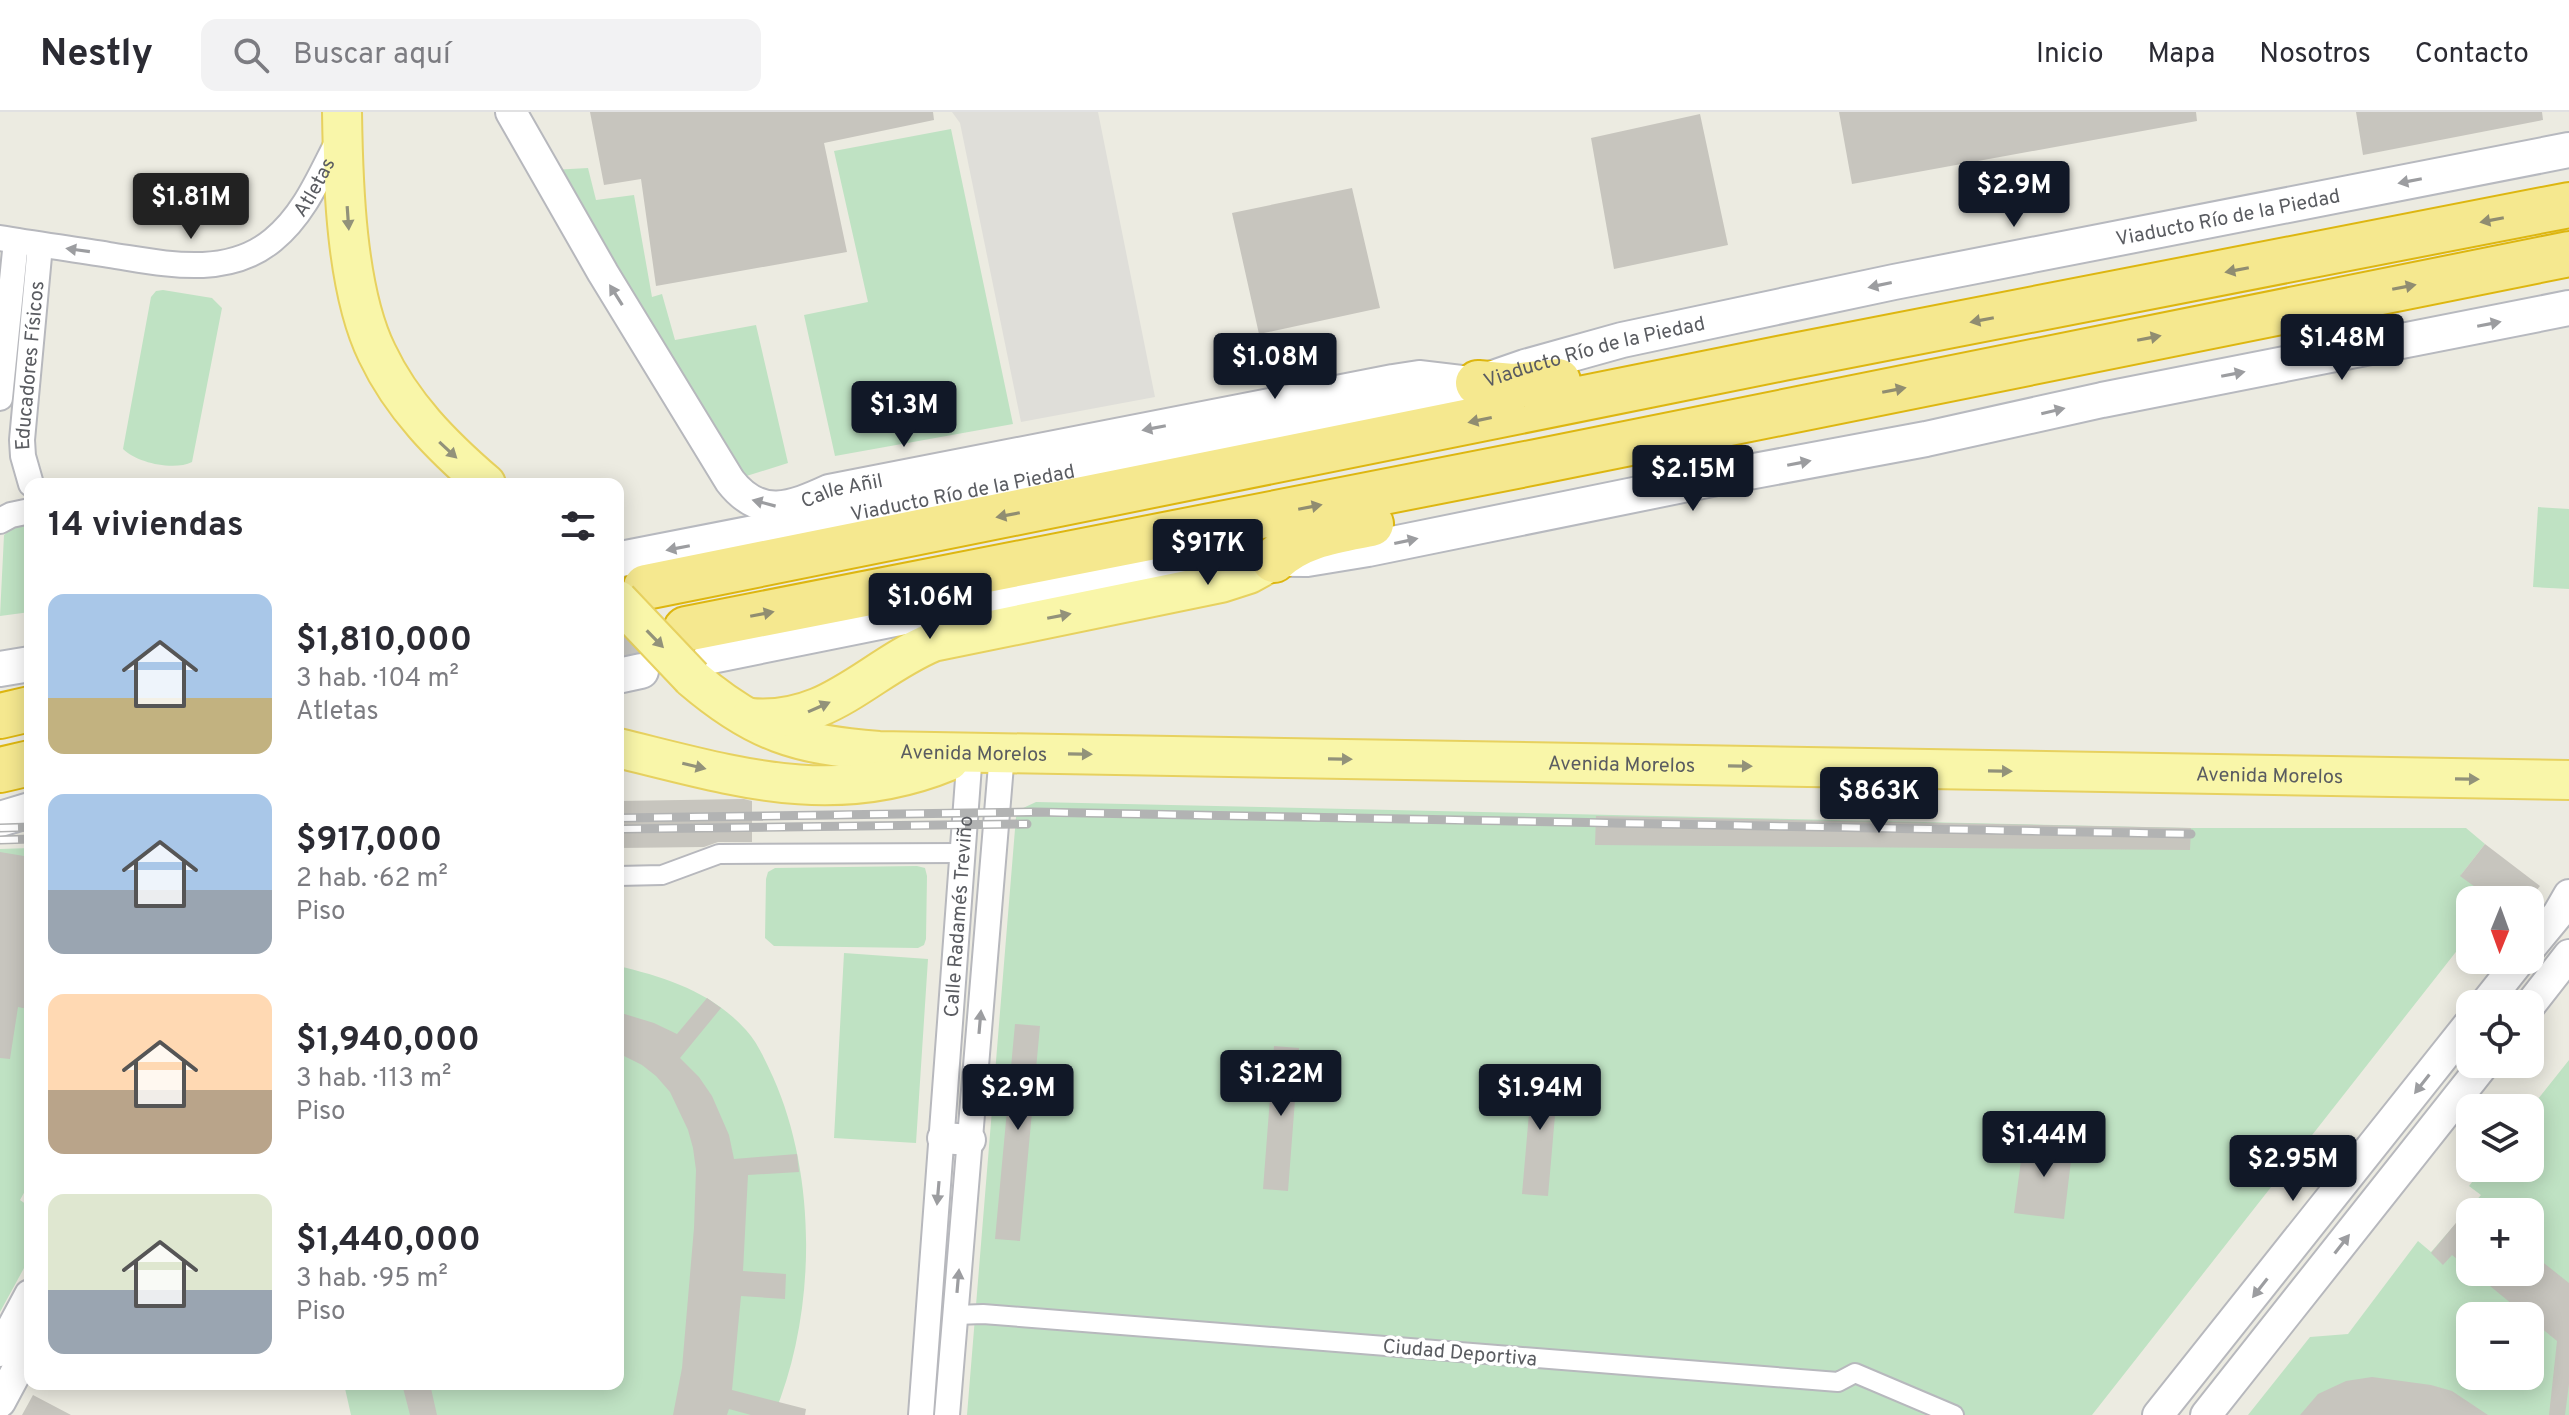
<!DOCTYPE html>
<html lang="es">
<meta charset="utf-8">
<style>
:root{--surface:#fff;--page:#f2f2f3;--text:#2b2b33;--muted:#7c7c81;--line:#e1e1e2;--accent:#111827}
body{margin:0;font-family:Overpass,sans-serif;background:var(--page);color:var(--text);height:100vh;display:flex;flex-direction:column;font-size:30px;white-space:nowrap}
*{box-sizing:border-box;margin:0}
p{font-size:26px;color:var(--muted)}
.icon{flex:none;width:44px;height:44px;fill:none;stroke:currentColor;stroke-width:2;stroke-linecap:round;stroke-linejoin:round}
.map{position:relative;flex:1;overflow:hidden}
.panel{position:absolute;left:24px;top:366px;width:600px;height:912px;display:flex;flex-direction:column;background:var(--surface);border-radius:16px;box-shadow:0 4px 20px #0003}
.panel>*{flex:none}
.needle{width:52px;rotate:181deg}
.buttons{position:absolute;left:2456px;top:774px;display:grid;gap:16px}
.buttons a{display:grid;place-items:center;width:88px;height:88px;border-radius:16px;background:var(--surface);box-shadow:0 4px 20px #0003;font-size:40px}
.price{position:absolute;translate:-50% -68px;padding:0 18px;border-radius:8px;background:var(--accent);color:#fff;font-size:26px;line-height:52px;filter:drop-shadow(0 2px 4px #0008)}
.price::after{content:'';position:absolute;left:50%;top:48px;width:24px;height:18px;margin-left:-12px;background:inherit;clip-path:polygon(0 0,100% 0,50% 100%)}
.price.current{background:#222;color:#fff}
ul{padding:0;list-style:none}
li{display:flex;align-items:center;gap:24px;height:200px;padding:0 24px}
li span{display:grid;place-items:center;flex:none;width:224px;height:160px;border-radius:16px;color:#555}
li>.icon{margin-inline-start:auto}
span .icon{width:96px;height:96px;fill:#fffc;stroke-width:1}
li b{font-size:34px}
h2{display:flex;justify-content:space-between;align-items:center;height:96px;padding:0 24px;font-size:34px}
header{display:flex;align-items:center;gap:48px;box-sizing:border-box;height:112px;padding:0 40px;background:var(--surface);border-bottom:2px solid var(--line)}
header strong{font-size:38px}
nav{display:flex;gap:44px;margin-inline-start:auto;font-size:28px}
.search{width:560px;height:72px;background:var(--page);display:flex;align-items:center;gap:20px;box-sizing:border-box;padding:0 28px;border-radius:16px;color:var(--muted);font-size:30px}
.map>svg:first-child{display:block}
</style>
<header>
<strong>Nestly</strong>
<div class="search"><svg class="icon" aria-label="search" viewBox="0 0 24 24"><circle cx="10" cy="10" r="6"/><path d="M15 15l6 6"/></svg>Buscar aquí</div>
<nav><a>Inicio</a><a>Mapa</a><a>Nosotros</a><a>Contacto</a></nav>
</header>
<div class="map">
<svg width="2569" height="1303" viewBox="0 0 2569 1303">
<rect width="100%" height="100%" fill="#ecebe1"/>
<path fill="#dfded9" d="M952,0H1098L1155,285L1021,310L960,11Z"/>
<path fill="#bfe2c3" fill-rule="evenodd" d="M951,17L1013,312L835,344L804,203L868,190L834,39Z
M588,56L596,88L634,83L652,185L662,182L675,228L756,213L788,351L737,367L552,58Z
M163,178L212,186L222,196L192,350C174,359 137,351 123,337L151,185L156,179Z
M2538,395L2569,397V477L2533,475Z
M30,413V500L0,504L4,423L15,414Z
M1036,690L2191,716H2466L2485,732L2461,763L2493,788H2470V822L2092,1303H967L1016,705L1021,697Z
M30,736V1070L20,1088L30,1095V1145L0,1200V737Z
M917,754L925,756L927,764L926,827L924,833L918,836L774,834L765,826L766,767L768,760L775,756Z
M844,841L928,847L916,1031L834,1026Z
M618,854C665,865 712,880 746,918C758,931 766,950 773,965C818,1066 816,1202 774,1303H351L344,1272H618Z
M2569,948V1303H2248L2310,1225L2348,1222L2418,1129L2431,1140L2481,1083L2469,1074L2483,1056H2530V997ZM2470,1100H2530V1160H2470ZM2470,1204H2530V1264H2470Z"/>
<path fill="#c7c5be" d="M590,0H933L934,8L824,31L847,140L656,174L641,67L604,73Z
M1839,0H2196L2197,9L1852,72Z
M2356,0H2542L2543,8L2363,43Z
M1700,2L1728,133L1614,157L1591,26Z
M1352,76L1380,196L1259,222L1232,101Z
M744,687L752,689V730H718L704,735L618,736V689Z
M1596,704L2191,716L2190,738L1595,733Z
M2485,732L2540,774L2529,788H2493L2460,764Z
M0,740L30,745V883L28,897L18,895L10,947L0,946Z
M707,886L721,896L680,946L699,965L712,984L729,1023L734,1047L797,1042L799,1060L748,1063L743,1159L786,1162L785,1187L741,1184L732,1278L806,1297L805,1303H751L729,1297L727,1303H673L682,1256L694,1116L696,1058L693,1036L688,1018L670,980L656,964L642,953L618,941V900L654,911L677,922Z
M1015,912L1040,914L1020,1129L995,1127Z
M1274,934L1299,936L1288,1079L1263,1077Z
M1533,955L1559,957L1548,1084L1522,1082Z
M2024,1026L2073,1032L2064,1107L2014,1101Z
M2470,1094V1157L2452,1143L2443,1153L2431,1141Z
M2530,1140L2569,1171V1272L2565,1303H2549L2557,1229L2473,1160H2530Z
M2372,1265L2431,1273L2452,1279L2488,1303H2300L2318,1282L2346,1269Z
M402,1272H430L437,1303H410Z
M33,1283L71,1303H22Z"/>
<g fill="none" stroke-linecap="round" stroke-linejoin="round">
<path stroke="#c8c7c1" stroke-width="44" stroke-dasharray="44 22" stroke-linecap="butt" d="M618,530L686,517"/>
<defs>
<path id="pedestrian" d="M618,764L662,763L719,742L963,741
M956,1203L983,1202L1838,1270L1855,1261L1954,1303"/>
<g id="minor">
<path id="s1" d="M0,126C36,132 72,137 109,143C163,151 226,167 273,128C305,102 320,63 339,27"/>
<path d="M0,286L16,129"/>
<path id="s2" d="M31,372L23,344L22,328L40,133"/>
<path d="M0,409L11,403L30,399"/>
<path id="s3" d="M921,1303L970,640"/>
<path d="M947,1303L1002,641"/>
</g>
<g id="tertiary">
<path id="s4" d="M511,0L603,161L730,369C760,408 792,395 829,378L1393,268L1419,264L1478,271"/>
<path d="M2530,836L2558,802L2569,783"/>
<path d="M2485,892L2520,848"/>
<path d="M2530,893L2569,843"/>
<path d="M943,1026L970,1028"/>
<path d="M0,1239L30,1183"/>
<path d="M0,1290L30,1234"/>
<path d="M2158,1303L2470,911"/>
<path d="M2206,1303L2484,952"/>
</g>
<g id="secondary">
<path id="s5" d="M621,447L1427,289L1525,255L1622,228L1894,170L2569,38"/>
<path d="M711,544L1198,446L1307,447L1368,437L1722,365L1926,327L2102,288L2569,196"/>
<path d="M0,557L30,552"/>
<path d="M618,564L641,559"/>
<path d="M0,707L30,698"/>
</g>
<g id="primary">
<path d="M342,0C343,71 346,178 377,241C402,294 442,334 486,372"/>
<path id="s6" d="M692,566C755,620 797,633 879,639L2569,668"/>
<path d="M750,606C829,613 868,557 933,530L1221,471L1249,462L1274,448"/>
<path d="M618,636C734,664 833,697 949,649"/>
</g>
<path id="motorway" d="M1478,271L1512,274L1558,269
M1274,448C1301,423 1336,419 1371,412
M646,475L1783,246L2569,93
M686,517L1536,350L2569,142
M0,604L30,597
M0,658L30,651"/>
</defs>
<use href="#pedestrian" stroke="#b7b8bd" stroke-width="22"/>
<use href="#minor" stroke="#b7b8bd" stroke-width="28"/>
<use href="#tertiary" stroke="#b7b8bd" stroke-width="34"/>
<use href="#secondary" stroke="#b7b9bf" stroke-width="38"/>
<use href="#primary" stroke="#e7d15f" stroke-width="42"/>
<use href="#motorway" stroke="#ddb610" stroke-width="48"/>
<use href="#pedestrian" stroke="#fff" stroke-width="18"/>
<use href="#minor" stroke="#fff" stroke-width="24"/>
<use href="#tertiary" stroke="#fff" stroke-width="30"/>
<use href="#secondary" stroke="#fff" stroke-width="34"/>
<use href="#primary" stroke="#f9f6a9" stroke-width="38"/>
<use href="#motorway" stroke="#f5e88f" stroke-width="44"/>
<defs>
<path id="rail" d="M618,706L1033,700L2191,722
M0,716L30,715
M623,717L1027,712
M0,728L30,727"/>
</defs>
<use href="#rail" stroke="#b2b3b3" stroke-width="9"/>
<use href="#rail" stroke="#fff" stroke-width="6" stroke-dasharray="18" stroke-linecap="butt"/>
<defs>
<path id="primary-bridge" d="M618,488L692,566"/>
</defs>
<use href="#primary-bridge" stroke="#e7d15f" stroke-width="42" stroke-linecap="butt"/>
<use href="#primary-bridge" stroke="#f9f6a9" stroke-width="38"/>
</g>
<defs><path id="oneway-solid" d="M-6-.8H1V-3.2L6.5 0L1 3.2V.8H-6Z" transform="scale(2)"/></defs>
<g fill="#9c9da0">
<use href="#oneway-solid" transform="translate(2410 69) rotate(169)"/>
<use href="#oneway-solid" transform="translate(78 138) rotate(-172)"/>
<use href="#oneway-solid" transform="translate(1880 173) rotate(168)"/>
<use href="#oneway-solid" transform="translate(616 183) rotate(-122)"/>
<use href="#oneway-solid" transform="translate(2489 212) rotate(-11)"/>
<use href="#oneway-solid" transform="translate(2233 262) rotate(-11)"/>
<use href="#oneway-solid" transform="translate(2053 299) rotate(-13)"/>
<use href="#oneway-solid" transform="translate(1154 316) rotate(169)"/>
<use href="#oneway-solid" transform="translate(1799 351) rotate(-11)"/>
<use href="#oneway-solid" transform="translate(764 391) rotate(-165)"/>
<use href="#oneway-solid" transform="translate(1406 429) rotate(-12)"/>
<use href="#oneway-solid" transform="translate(678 436) rotate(169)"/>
<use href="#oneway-solid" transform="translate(980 910) rotate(-85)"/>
<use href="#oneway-solid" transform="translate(2422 972) rotate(128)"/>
<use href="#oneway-solid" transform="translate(938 1081) rotate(95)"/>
<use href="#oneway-solid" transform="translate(2342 1132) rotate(-52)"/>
<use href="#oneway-solid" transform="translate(958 1169) rotate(-85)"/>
<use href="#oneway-solid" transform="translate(2260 1176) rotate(128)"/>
</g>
<g fill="#92927a">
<use href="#oneway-solid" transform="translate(348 106) rotate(86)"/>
<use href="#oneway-solid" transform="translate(448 338) rotate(43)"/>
<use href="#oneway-solid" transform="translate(1059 504) rotate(-11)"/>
<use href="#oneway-solid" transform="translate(655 527) rotate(46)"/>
<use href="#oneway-solid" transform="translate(819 595) rotate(-24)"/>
<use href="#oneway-solid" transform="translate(1080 642) rotate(1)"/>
<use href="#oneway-solid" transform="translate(1340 647) rotate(1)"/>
<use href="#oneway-solid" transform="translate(694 654) rotate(13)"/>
<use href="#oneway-solid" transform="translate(1740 654) rotate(1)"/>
<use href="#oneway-solid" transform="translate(2000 659) rotate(1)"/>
<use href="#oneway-solid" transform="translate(2467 667) rotate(1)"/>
</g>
<g fill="#908d71">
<use href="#oneway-solid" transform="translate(2492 108) rotate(169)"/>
<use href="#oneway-solid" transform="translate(2237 158) rotate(169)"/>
<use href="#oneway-solid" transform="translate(2404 175) rotate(-11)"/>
<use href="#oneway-solid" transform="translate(1982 208) rotate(169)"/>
<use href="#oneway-solid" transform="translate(2149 226) rotate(-11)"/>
<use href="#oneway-solid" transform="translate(1894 278) rotate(-11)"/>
<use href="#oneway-solid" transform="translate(1480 308) rotate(168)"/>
<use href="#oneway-solid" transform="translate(1310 395) rotate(-11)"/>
<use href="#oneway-solid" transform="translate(1008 403) rotate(169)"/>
<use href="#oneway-solid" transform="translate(762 502) rotate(-11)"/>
</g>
<g text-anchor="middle" stroke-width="7" stroke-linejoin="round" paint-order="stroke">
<g font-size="20" fill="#5a5c61" stroke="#fff">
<text dy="7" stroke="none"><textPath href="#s1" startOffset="348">Atletas</textPath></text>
<text dy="7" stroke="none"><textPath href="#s5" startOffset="1644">Viaducto Río de la Piedad</textPath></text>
<text dy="7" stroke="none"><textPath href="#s5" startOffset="996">Viaducto Río de la Piedad</textPath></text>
<text dy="7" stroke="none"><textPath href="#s2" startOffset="120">Educadores Físicos</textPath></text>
<text dy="7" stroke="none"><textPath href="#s4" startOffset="552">Calle Añil</textPath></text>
<text dy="7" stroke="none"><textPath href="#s5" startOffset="348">Viaducto Río de la Piedad</textPath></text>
<text dy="7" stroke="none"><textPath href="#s6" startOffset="300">Avenida Morelos</textPath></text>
<text dy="7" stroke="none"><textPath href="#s6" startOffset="948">Avenida Morelos</textPath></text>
<text dy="7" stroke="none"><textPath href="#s6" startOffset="1596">Avenida Morelos</textPath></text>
<text dy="7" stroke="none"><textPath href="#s3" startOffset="500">Calle Radamés Treviño</textPath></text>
<text transform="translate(1460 1240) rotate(5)" y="7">Ciudad Deportiva</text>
</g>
</g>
</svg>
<div class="buttons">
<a><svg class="needle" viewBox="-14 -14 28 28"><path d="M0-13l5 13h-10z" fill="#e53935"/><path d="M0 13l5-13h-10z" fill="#7c7c81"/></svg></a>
<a><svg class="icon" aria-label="locate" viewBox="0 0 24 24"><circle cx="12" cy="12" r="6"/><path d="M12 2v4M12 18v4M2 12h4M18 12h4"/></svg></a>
<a><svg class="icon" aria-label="layers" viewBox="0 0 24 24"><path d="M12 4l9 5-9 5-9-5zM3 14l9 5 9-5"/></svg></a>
<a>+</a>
<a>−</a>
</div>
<b class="price" style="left:2014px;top:117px">$2.9M</b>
<b class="price current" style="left:191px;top:129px">$1.81M</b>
<b class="price" style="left:2342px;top:270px">$1.48M</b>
<b class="price" style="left:1275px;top:289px">$1.08M</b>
<b class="price" style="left:904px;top:337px">$1.3M</b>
<b class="price" style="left:1693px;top:401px">$2.15M</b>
<b class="price" style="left:1208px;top:475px">$917K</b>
<b class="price" style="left:930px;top:529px">$1.06M</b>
<b class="price" style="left:1879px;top:723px">$863K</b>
<b class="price" style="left:1281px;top:1006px">$1.22M</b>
<b class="price" style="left:1018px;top:1020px">$2.9M</b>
<b class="price" style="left:1540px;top:1020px">$1.94M</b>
<b class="price" style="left:2044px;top:1067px">$1.44M</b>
<b class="price" style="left:2293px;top:1091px">$2.95M</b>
<section class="panel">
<h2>14 viviendas<svg class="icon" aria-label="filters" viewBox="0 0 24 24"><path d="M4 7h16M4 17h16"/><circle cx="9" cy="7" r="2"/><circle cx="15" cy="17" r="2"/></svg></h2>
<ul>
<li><span style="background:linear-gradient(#a9c7e8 65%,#c2b280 0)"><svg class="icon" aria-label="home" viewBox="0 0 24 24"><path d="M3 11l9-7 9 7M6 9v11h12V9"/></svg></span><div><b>$1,810,000</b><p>3 hab. · 104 m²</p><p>Atletas</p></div></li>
<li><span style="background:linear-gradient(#a9c7e8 60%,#9aa5b1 0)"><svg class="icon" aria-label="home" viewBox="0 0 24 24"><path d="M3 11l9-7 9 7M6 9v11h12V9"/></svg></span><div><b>$917,000</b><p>2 hab. · 62 m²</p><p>Piso</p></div></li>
<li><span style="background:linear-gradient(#ffd9b3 60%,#b9a48a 0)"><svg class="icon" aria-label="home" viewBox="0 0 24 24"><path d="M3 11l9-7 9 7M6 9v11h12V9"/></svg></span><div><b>$1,940,000</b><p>3 hab. · 113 m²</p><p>Piso</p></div></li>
<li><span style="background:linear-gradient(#dfe7d0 60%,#9aa5b1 0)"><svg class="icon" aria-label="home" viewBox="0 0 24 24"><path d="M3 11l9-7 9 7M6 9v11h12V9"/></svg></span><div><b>$1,440,000</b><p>3 hab. · 95 m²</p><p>Piso</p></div></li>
</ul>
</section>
</div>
